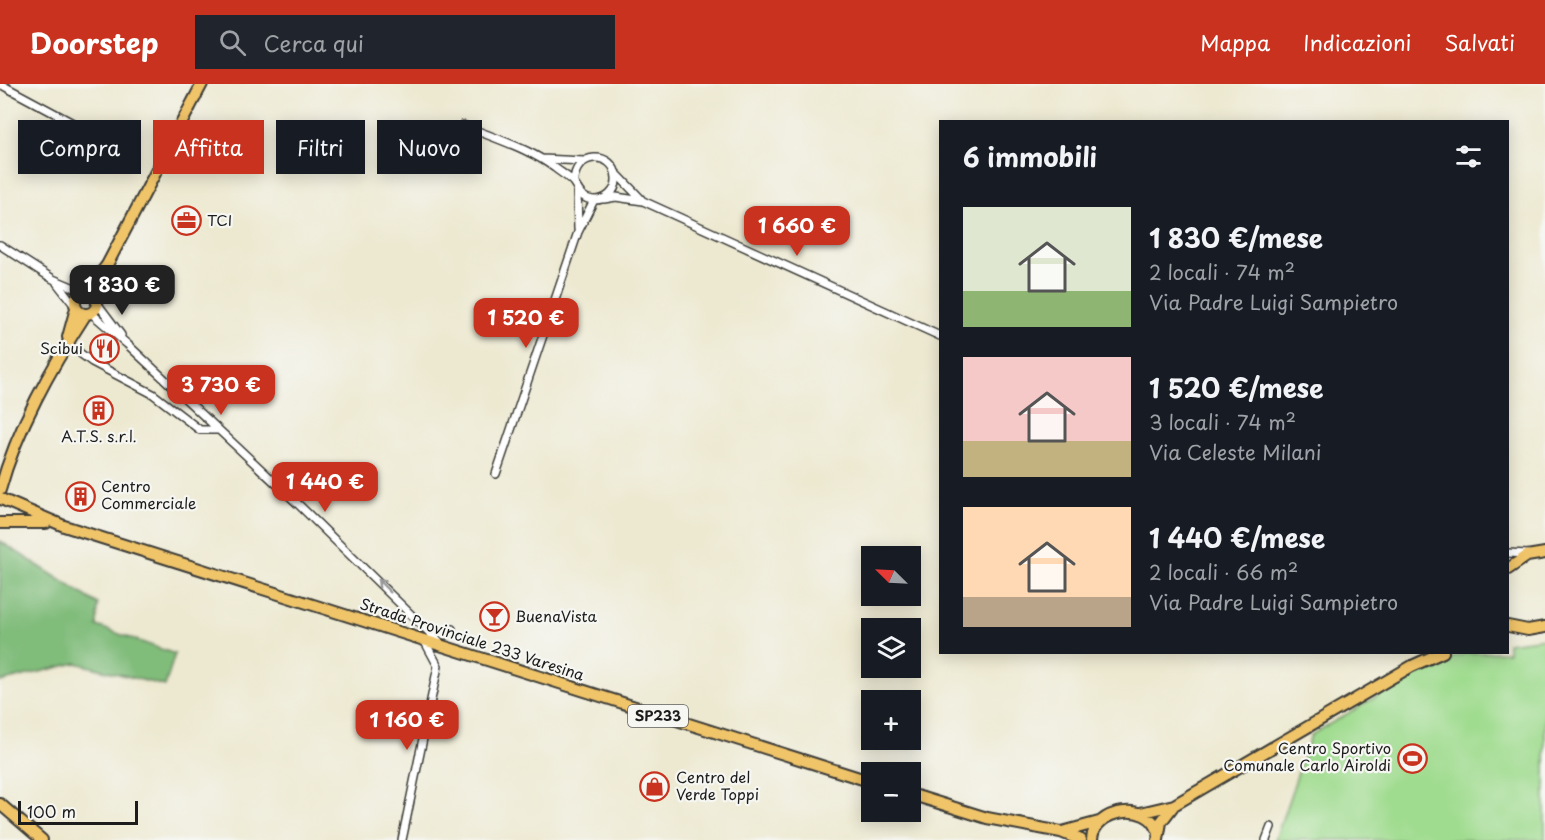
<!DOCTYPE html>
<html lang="it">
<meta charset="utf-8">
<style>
:root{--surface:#171b24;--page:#20242c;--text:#f1f3f6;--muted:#9ea1a6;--accent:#c8321e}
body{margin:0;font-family:"Playpen Sans",sans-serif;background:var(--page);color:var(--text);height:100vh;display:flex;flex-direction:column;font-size:22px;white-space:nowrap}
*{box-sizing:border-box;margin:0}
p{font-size:20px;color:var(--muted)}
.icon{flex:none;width:33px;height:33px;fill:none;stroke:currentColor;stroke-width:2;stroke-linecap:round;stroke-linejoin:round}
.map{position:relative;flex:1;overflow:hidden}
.side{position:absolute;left:939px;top:36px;width:570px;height:534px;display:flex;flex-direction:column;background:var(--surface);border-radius:0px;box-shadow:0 3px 15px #0003}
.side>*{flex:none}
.hud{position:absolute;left:18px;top:36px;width:570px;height:54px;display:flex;gap:12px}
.needle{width:39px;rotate:294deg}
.tools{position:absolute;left:861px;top:462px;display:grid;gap:12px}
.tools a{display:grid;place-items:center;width:60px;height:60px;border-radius:0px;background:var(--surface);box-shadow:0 3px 15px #0003;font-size:30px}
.scale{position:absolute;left:18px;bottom:15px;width:120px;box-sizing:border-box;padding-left:6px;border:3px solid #1c1c1c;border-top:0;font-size:16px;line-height:21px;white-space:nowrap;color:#1c1c1c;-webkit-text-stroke:4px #f6f6f2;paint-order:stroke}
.price{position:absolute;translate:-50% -51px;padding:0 14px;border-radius:12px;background:var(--accent);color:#fff;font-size:20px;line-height:39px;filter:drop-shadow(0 2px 3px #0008)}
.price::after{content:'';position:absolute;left:50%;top:36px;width:18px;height:14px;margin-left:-9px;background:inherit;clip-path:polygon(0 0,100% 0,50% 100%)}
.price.active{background:#222;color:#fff}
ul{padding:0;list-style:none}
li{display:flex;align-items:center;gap:18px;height:150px;padding:0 24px}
li span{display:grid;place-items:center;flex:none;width:168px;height:120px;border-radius:0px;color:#555}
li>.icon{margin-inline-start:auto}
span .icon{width:72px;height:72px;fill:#fffc;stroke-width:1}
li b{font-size:26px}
h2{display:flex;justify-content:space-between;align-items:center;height:72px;padding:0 24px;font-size:26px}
.tag{padding:0 21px;border-radius:0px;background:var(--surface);box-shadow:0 3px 15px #0003;font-size:21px;line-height:54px}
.tag.active{background:var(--accent);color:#fff}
header{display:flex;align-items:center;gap:36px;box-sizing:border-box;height:84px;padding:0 30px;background:var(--accent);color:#fff}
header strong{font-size:28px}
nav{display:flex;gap:33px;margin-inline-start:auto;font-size:21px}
.search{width:420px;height:54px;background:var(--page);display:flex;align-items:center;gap:15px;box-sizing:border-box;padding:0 21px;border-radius:0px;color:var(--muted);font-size:22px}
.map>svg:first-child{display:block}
</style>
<header>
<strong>Doorstep</strong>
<div class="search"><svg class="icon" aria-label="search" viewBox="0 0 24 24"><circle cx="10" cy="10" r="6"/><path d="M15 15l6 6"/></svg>Cerca qui</div>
<nav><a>Mappa</a><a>Indicazioni</a><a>Salvati</a></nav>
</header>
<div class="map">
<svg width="1545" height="756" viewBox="0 0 1545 756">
<rect width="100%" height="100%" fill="#f6f6f2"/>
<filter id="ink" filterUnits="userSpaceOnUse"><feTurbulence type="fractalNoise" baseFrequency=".0167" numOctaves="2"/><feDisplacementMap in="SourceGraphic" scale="12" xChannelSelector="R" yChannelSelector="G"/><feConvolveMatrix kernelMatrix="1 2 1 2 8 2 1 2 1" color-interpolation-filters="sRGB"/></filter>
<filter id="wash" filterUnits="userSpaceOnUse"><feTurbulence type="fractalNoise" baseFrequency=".008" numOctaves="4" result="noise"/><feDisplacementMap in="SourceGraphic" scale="24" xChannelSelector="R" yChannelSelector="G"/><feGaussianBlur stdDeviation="1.35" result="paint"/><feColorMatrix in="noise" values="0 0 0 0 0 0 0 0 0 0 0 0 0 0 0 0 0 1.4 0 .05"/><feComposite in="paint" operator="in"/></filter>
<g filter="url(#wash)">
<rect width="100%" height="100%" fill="#ede9d1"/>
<path fill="#a0dc90" stroke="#5e7c56" stroke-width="1.5" d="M1545,554V756H1275L1311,651L1432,580L1467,569L1508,568V559Z"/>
<path fill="#80bc7a" stroke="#4e6c4b" stroke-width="1.5" d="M0,457L98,520L97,542L175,570L165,602L76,579L0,598Z"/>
</g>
<g filter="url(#ink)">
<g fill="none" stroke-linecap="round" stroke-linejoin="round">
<defs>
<path id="minor" d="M0,0L82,44
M463,41C493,54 529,64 555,84C561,89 569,93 573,98C579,106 581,115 593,116C606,117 617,107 616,94C615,66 573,67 574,99
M542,75L584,77
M616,89L641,115
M577,108L578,145
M604,115L616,113L643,117L940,252
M0,161L53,195L84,208
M57,199L75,222
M97,219L121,251
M91,229L127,260L298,420L442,561
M66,259L92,278L153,310L200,346H217
M496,390L578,148L594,116
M1508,469L1528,470
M430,546L445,551L452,545
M402,756L438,582L424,556
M1266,756L1271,743"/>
<path id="primary" d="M75 219a11 11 0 1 1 22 0a11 11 0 1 1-22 0Z
M87,208L107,181L202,0
M97,219L106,187
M68,253L76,224
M0,406C17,344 51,284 86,230
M1,415L64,442L872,698
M0,439H46
M1508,485L1527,472L1545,469
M1508,542L1528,546L1545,543
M910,710L987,734L1061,748L1081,756
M0,720L42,756
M1140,729L1174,721L1412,582L1443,568
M1062,748L1099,738
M1092,756C1093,724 1149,717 1158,747
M1158,756L1161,738L1174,721"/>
</defs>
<use href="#minor" stroke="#3b3b37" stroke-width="10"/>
<use href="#primary" stroke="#3b3b37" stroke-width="14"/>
<use href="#minor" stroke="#fff" stroke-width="7"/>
<use href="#primary" stroke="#f0c469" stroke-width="10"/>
</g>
<defs><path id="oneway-shaft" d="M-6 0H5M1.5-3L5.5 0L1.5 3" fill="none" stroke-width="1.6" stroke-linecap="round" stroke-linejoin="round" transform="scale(1.5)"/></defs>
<use stroke="#999" href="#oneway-shaft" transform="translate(384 502) rotate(-135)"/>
</g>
<defs>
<symbol id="office-ring" viewBox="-11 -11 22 22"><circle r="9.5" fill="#f6f6f2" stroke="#c8321e" stroke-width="1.5"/><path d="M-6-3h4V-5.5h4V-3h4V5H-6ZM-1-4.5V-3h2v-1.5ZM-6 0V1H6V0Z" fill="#c8321e"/></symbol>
<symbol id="restaurant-ring" viewBox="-11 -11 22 22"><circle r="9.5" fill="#f6f6f2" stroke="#c8321e" stroke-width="1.5"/><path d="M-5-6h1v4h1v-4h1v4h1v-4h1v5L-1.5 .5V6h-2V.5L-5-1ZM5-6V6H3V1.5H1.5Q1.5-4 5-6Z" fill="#c8321e"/></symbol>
<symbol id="building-ring" viewBox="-11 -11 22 22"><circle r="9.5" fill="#f6f6f2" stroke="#c8321e" stroke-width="1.5"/><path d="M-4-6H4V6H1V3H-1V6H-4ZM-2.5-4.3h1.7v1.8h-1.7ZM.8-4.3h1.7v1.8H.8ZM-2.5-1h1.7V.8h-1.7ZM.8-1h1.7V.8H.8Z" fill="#c8321e"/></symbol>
<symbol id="bar-ring" viewBox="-11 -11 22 22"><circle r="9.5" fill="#f6f6f2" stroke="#c8321e" stroke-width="1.5"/><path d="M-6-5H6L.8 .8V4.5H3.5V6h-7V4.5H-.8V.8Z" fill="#c8321e"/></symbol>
<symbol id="stadium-ring" viewBox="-11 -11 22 22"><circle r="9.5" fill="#f6f6f2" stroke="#c8321e" stroke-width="1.5"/><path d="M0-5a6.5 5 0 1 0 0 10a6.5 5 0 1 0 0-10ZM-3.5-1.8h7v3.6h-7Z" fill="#c8321e"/></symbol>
<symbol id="shop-ring" viewBox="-11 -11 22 22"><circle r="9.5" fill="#f6f6f2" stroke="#c8321e" stroke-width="1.5"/><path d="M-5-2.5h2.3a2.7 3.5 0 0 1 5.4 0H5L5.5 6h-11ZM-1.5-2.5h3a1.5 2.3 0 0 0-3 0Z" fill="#c8321e"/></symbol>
</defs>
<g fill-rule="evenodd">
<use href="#office-ring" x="170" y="120" width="33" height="33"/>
<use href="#restaurant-ring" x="88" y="248" width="33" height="33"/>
<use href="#building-ring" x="82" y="310" width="33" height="33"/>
<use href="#building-ring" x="64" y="396" width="33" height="33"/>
<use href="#bar-ring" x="478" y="516" width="33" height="33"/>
<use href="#stadium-ring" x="1396" y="658" width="33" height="33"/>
<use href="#shop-ring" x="638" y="686" width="33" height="33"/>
</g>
<g text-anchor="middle" stroke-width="4.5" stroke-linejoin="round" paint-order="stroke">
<rect fill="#f6f6f2" stroke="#5d5d5c" stroke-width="1.5" x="628" y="621" width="60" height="22" rx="4.5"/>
<g font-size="14" font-weight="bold" fill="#1c1c1c">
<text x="658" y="637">SP233</text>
</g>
<g font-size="15" fill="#1c1c1c" stroke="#f6f6f2" text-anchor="start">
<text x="207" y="142">TCI</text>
<text x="83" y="270" text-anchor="end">Scibui</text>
<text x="99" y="358" text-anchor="middle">A.T.S. s.r.l.</text>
<text x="101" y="408">Centro<tspan x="101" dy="17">Commerciale</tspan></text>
<text x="515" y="538">BuenaVista</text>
<text x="1391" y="670" text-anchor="end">Centro Sportivo<tspan x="1391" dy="17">Comunale Carlo Airoldi</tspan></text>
<text x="676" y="699">Centro del<tspan x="676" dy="17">Verde Toppi</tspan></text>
</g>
<g font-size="15" fill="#1c1c1c" stroke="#f6f6f2">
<text transform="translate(472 556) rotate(18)" y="5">Strada Provinciale 233 Varesina</text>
</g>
</g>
</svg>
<div class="tools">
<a><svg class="needle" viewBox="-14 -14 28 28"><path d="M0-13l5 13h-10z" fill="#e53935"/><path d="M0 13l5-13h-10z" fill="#9ea1a6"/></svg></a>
<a><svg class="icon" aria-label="layers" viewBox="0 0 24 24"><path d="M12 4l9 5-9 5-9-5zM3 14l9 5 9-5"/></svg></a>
<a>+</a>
<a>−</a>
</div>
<div class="scale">100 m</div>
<b class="price" style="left:797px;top:173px">1 660 €</b>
<b class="price active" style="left:122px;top:232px">1 830 €</b>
<b class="price" style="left:526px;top:265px">1 520 €</b>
<b class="price" style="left:221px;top:332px">3 730 €</b>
<b class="price" style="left:325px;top:429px">1 440 €</b>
<b class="price" style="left:407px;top:667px">1 160 €</b>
<div class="hud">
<a class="tag">Compra</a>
<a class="tag active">Affitta</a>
<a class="tag">Filtri</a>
<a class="tag">Nuovo</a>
</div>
<section class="side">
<h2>6 immobili<svg class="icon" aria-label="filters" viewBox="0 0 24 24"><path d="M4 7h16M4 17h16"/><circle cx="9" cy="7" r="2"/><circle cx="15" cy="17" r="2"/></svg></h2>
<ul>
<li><span style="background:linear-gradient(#dfe7d0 70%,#8fb573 0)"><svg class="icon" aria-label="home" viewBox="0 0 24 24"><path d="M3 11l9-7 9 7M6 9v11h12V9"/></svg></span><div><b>1 830 €/mese</b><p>2 locali · 74 m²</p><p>Via Padre Luigi Sampietro</p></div></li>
<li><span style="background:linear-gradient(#f6c9c9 70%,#c2b280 0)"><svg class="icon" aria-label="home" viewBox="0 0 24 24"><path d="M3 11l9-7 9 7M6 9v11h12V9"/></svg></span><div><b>1 520 €/mese</b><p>3 locali · 74 m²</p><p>Via Celeste Milani</p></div></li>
<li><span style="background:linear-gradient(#ffd9b3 75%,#b9a48a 0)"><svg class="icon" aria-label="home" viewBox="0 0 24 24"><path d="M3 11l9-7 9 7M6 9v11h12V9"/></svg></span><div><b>1 440 €/mese</b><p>2 locali · 66 m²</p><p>Via Padre Luigi Sampietro</p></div></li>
</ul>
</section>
</div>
